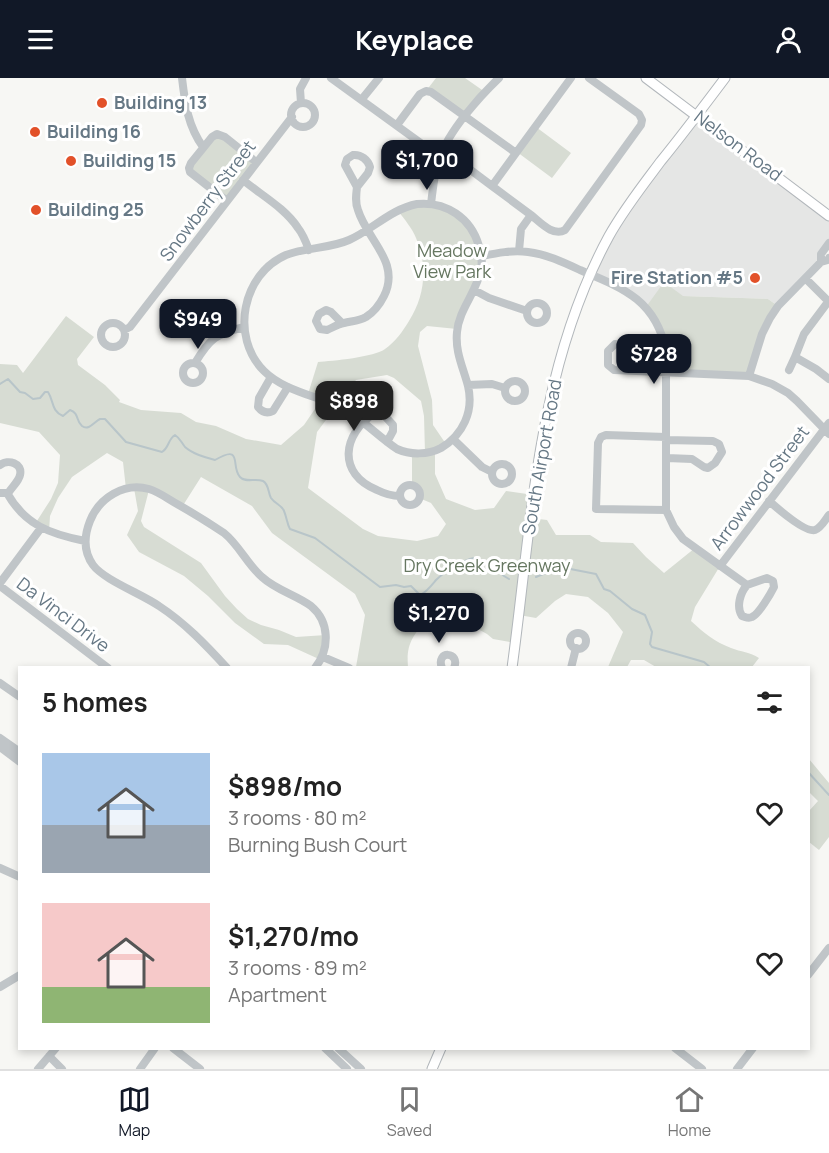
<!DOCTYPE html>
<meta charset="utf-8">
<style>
:root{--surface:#fff;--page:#f6f6f6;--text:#222;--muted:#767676;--line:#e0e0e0;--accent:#111827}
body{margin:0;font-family:Manrope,sans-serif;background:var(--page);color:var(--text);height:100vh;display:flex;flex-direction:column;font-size:22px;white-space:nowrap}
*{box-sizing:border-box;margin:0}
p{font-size:20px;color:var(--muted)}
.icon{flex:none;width:33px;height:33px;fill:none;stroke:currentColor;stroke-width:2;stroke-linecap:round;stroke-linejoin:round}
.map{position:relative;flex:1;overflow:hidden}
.panel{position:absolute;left:18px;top:588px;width:792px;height:384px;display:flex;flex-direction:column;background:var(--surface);border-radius:0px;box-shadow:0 3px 9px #0003}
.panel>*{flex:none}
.price{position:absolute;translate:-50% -51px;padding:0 14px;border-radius:12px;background:var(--accent);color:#fff;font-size:20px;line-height:39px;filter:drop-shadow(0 2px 3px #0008)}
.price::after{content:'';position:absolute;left:50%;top:36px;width:18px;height:14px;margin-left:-9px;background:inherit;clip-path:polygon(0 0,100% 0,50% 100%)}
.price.on{background:#222;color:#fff}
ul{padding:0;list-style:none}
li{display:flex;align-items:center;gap:18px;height:150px;padding:0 24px}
li span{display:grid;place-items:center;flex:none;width:168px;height:120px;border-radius:0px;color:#555}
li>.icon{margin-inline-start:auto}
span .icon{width:72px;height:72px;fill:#fffc;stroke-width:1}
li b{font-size:26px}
h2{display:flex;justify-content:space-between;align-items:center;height:72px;padding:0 24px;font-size:26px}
header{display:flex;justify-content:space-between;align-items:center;height:78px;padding:0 24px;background:var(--accent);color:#fff;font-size:27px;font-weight:700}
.tabs{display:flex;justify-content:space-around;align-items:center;height:84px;border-top:2px solid var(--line);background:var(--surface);font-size:16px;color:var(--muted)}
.tabs a{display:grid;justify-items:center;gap:3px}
.tabs .on{color:var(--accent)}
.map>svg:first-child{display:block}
</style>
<header><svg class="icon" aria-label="menu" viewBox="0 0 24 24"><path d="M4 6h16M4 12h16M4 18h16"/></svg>Keyplace<svg class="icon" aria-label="person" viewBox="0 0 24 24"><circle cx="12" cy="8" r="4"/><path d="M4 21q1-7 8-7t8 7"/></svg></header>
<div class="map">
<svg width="829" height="991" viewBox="0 0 829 991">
<rect width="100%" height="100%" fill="#f7f7f4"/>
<path fill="#e5e6e5" d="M696,37L829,138V165L821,184L778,228L768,221L683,218L646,229L591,196L601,173Z"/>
<path fill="#d7dcd3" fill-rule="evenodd" d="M436,0H465L485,14L465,38L426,13Z
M536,49L571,75L552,100L517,74Z
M217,56L256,84L227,123L189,91Z
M441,128L469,147L482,183L457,251L427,248L420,254L418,268L432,322L433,347L446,366L435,373V396L446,421L475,432L494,430L506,413L534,417L531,440L547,442L556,457H590L601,464L633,465L646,479L664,495L695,470L720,488L695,529L691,543C704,555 715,564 731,570C741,574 750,574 759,580L752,589H656L644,582H631L627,589H608L623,554L608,535L588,519L566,516L555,523L536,540L519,537L515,565L493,561L487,556L456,539L427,540C413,559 406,565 408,589H356L365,537L355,516L272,455L252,428L201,399L182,429L149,412L141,443L144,449L201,485L225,518L237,531L248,541L261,547L279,552L296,559L326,557L321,582L288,567L264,566L235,545L208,518L184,498L139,474L127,457L138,433L134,410L126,411L123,384L107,375L72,399L58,420L50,438L49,454L35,446L51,421L58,405L60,377L39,354L0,345V286L17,287L23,295L66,238L94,259L77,281L78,287L105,307L120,322L119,324L141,332L181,335L196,344L216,348L246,361L281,367L304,347L321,322L308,316L318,284C332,283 375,279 385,271C395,264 403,253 409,243C425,218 428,188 416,160C412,150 405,142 398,133L406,129ZM387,297L394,300L421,323L424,338L425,375H412V407L418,411L419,420L431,425L446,446L438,458L417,463L378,458L363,451L308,410L317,354L356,302Z
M664,204L683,218L768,221L778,228L770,240L749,298L667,294L666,273L646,229Z
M809,681L829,705V759L819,772L809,764V733L818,723L809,714Z"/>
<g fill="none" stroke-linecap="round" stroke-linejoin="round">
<path stroke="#b8c5c9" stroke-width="2" d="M0,306L8,301L20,314L25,315L33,321L40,320L45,314H48C54,323 51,333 63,338L70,332C80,336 75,342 82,348C89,353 94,344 100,341C101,341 103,341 105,341L126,364L162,374C169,370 168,361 175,357C180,360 181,364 185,369C193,376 204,379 215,382C244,365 230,389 240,399C245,405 256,400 263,403C269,406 268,415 271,420C275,426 282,427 284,433C287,440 287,446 290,451L315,460L380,509L396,507L404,509L411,508L419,516H422C428,512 431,508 436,502C444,494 463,482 474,480L493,487L504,498L509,501
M536,499L560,489L596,496L604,511L610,513L632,531L645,537L652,554L650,566L652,569L704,584L711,590
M808,694L829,717"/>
<defs>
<path id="major" d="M646,0L829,138
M512,590C532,443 537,290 609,158C624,131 643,107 661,83C683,56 704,28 725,0
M432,991L441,970"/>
</defs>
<use href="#major" stroke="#b2b7bb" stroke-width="11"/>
<path stroke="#c0c5c8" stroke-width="8" d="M182,0C185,26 188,48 203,69
M331,0L422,66
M362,21L379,0
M301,25L300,11L306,0
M291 37a12 12 0 1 1 24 0a12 12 0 1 1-24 0Z
M397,47L420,16L426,13L431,14L516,75L571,0
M516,75L492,108L531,137
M353,77C361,76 368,82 370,89L368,95L357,109L345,87L347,81Z
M456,81L492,108
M243,102C261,117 285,130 298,150C303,156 306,164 309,172
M227,123L190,94L189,90L191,85L212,59L217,56L225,59L256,84
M417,126C446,123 471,140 479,168C481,176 483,183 481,191C477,214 459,231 457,254C455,274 463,289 468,308C474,333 463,357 441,370C428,377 410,377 397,371C379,359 364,343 346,332C320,318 285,314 264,293C230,259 242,196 286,177C306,169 329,171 349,162C372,152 391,131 417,126Z
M431,126C433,110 434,94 440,79C449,53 479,19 499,0
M519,173L521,151L531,137C540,144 553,159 565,152L641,47L642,42L639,36L589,0
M482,178C497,175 512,172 528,174C546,176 563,184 580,192C623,210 656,222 666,273V432L674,449L683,461L747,507L767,500L773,503L774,509C771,515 759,536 752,539C748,541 746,539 742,538C736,529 740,515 747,507
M821,184V176L829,165
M806,201L829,224
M474,212L489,220L527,233
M828,224L804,256L795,279L816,291L829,301
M527 235a10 10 0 1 1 20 0a10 10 0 1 1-20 0Z
M342,245L331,234L326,232L319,236L316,243L320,251L327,252C332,250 338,246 344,245C352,243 359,243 366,239C374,234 380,226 384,218C401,184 367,162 358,132C355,125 356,117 357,109
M101 257a12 12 0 1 1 24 0a12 12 0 1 1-24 0Z
M124,252L130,249L292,39
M183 295a10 10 0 1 1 20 0a10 10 0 1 1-20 0Z
M195,285C210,260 216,256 244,249
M789,292L795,279
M644,293C636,277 636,266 615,266L608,273V287L614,292L749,298L772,306L788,315L797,323L829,356
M749,298L762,256L770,240L778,228L821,184L828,182L829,180
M271,299L259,320L258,329C262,334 267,336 273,333L288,309
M505 313a10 10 0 1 1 20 0a10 10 0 1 1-20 0Z
M468,307L492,306L505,310
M666,359L606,357L601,359L598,365L596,431L666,432
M453,361L482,389L492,394
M666,362L713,363L719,366L722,374L715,385L708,390L704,389L692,381L667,380
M387,364L393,353V347L383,336L375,335C342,356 337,396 377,412C385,416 391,418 400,418
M492 396a10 10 0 1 1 20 0a10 10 0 1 1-20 0Z
M0,387C8,381 23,385 20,397C19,403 12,409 9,414L7,415H0
M400 417a10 10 0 1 1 20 0a10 10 0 1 1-20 0Z
M7,415C25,447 50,456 85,463
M769,423C777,430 805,455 815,452C821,450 825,442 829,437
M720,488L829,345
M0,505L41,450
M0,508L108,590
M570 563a8 8 0 1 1 16 0a8 8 0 1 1-16 0Z
M323,579L349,590
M227,590C206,567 185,545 159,528C142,516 104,502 93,487C83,473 84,458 90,443C99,420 124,404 149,411C159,414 168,421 177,426C193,435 209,445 224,455C239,467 247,486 262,499C276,512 296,517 311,528C330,544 330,571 315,590
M442,590C435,572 461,573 454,590
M571,590L576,570
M0,605L20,619
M0,660L20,674
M0,669L20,684
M0,790L20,799
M808,897L829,870
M0,909L20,897
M173,970L200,991
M325,970L347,991
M338,970L361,991
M675,970L702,991
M49,978L62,991
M38,991L56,970
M140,991L155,970
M737,991L753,970"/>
<use href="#major" stroke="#fff" stroke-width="9"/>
</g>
<g fill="#e25129" stroke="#fff" stroke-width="2">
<circle cx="102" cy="25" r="6"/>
<circle cx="35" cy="54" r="6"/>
<circle cx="71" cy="83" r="6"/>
<circle cx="36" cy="132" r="6"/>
<circle cx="755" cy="200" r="6"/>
</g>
<g text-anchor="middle" stroke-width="6" stroke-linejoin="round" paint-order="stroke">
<g font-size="18" font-weight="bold" fill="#667885" stroke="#fff" text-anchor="start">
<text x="114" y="31">Building 13</text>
<text x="47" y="60">Building 16</text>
<text x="83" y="89">Building 15</text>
<text x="48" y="138">Building 25</text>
<text x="743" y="206" text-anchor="end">Fire Station #5</text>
</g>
<g font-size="18" fill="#667885" stroke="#fff">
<text transform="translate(738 68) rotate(37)" y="6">Nelson Road</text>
<text transform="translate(208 123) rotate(-53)" y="6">Snowberry Street</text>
<text transform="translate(542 379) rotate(-80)" y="6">South Airport Road</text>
<text transform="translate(760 410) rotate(-53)" y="6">Arrowwood Street</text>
<text transform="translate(63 537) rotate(37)" y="6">Da Vinci Drive</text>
</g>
<g font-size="18" fill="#667761" stroke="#fff">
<text x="452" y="179">Meadow<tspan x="452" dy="21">View Park</tspan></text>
<text x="487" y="494">Dry Creek Greenway</text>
</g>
</g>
</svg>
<b class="price" style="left:427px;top:113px">$1,700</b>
<b class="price" style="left:198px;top:272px">$949</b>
<b class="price" style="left:654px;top:307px">$728</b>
<b class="price on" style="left:354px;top:354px">$898</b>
<b class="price" style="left:439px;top:566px">$1,270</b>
<section class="panel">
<h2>5 homes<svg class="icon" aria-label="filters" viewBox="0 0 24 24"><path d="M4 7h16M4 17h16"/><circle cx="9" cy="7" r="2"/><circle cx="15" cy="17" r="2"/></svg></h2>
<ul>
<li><span style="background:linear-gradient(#a9c7e8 60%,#9aa5b1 0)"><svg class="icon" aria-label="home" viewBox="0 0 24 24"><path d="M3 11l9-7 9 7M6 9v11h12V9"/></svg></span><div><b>$898/mo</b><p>3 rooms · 80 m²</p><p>Burning Bush Court</p></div><svg class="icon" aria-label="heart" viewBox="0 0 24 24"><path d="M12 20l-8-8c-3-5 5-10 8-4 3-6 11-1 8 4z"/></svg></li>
<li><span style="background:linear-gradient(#f6c9c9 70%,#8fb573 0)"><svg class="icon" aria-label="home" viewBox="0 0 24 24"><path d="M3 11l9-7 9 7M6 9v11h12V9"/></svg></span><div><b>$1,270/mo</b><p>3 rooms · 89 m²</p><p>Apartment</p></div><svg class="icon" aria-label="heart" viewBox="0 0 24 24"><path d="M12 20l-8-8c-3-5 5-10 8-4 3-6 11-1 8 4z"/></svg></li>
</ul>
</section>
</div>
<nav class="tabs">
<a class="on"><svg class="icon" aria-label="map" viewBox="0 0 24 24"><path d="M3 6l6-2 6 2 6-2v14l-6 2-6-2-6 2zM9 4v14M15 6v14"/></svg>Map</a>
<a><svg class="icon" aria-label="saved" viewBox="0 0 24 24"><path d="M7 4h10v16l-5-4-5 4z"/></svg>Saved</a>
<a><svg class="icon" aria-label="home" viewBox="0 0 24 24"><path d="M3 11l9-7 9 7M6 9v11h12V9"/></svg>Home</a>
</nav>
